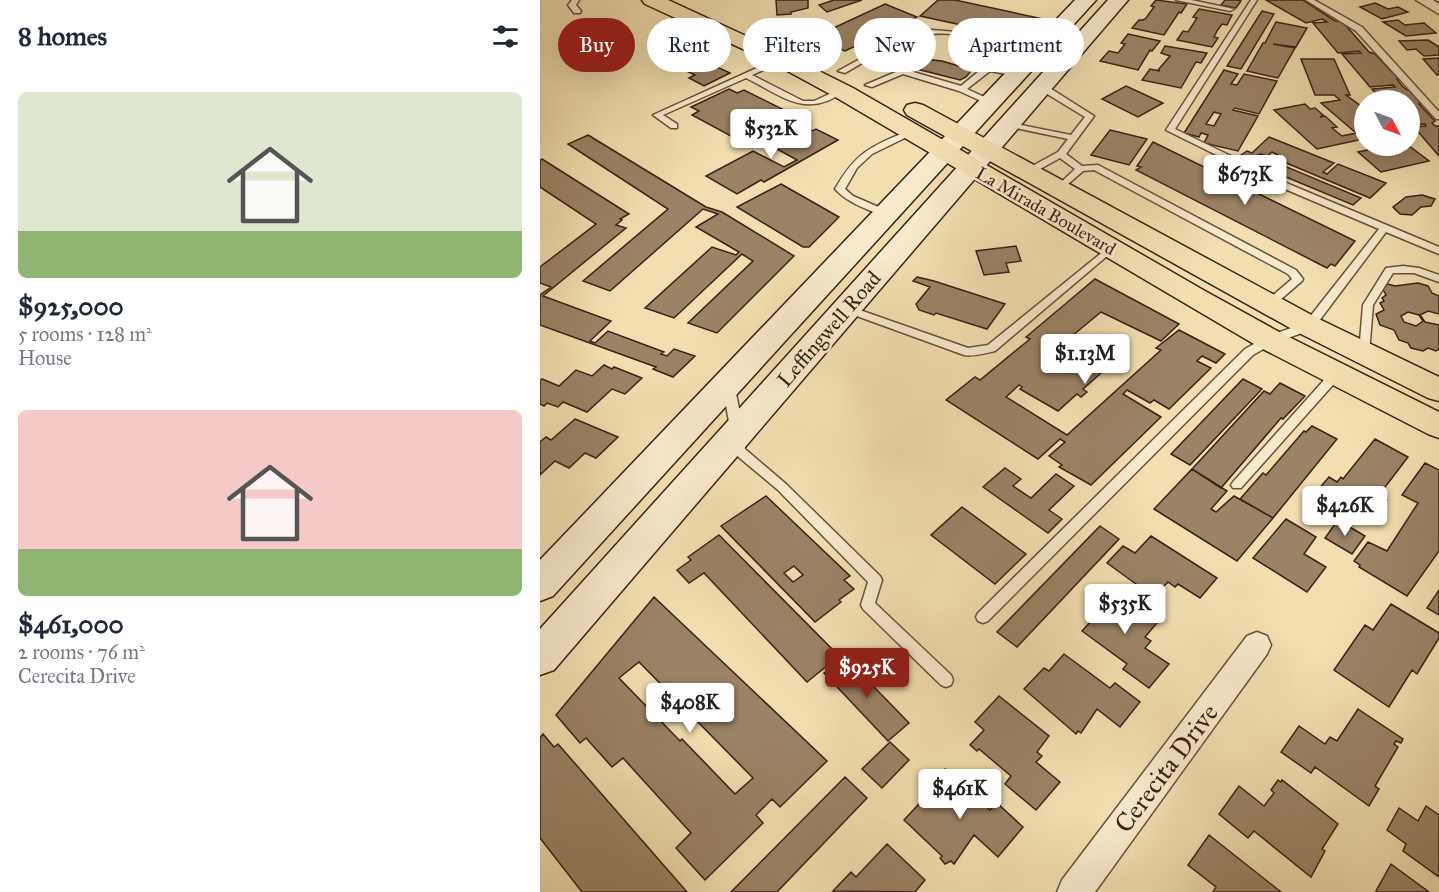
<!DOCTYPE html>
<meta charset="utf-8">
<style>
:root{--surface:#fff;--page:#f2f2f3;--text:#1f2937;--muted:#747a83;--accent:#8f2418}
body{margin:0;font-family:"IM FELL Great Primer",serif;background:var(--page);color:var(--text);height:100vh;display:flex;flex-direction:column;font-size:22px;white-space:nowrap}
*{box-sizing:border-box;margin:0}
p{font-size:20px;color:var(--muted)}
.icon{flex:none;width:33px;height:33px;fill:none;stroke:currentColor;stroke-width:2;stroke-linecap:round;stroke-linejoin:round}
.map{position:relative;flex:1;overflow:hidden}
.panel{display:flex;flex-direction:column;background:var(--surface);width:540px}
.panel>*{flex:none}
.guide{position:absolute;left:18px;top:18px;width:570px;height:54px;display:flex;gap:12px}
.needle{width:39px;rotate:131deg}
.fabs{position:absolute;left:814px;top:90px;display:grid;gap:12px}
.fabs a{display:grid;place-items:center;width:66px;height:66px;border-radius:50%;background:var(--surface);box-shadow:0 6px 24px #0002;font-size:30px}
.price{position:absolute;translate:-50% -51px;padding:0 14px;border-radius:6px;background:#fff;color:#222;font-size:20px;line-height:39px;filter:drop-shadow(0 2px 3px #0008)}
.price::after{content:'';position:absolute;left:50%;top:36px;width:18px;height:14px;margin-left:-9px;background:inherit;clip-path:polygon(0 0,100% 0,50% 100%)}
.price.selected{background:var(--accent);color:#fff}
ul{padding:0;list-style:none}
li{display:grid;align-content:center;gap:12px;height:318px;padding:0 18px}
li span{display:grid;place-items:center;height:186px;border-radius:9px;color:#555}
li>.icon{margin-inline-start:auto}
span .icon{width:108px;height:108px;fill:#fffc;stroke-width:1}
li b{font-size:26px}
h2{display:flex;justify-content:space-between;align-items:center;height:72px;padding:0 18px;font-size:26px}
.tag{padding:0 21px;border-radius:27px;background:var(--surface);box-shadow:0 6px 24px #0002;font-size:21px;line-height:54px}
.tag.selected{background:var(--accent);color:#fff}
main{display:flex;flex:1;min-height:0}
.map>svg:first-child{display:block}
</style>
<main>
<section class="panel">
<h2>8 homes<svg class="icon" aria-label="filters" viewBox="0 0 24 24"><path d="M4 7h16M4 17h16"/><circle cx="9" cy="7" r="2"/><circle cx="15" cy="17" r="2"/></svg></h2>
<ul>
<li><span style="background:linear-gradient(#dfe7d0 75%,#8fb573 0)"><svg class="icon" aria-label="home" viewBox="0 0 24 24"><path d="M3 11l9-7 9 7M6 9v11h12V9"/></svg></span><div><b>$925,000</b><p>5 rooms · 128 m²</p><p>House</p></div></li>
<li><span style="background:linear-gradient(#f6c9c9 75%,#8fb573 0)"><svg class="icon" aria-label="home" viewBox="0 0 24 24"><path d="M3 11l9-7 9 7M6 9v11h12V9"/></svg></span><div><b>$461,000</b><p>2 rooms · 76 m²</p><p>Cerecita Drive</p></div></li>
</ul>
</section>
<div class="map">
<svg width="899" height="892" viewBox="0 0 899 892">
<rect width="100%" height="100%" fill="#f2dfb1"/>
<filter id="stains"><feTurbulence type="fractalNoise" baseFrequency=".00333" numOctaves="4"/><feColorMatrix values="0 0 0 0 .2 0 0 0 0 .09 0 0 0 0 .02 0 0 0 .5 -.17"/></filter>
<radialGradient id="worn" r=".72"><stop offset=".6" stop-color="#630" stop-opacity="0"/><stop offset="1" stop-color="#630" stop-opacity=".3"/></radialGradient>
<path fill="#9b8366" stroke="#3c1f15" stroke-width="1.5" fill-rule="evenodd" d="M236,0H268V8L251,12V14L237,15Z
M294,0H322L287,12L279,5Z
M398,0H415L503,19L486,37L481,38L380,16Z
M616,0L647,4L641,13L639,12L624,35L592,28L599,20H603L606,18L614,7L611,6Z
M685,0H697L701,1L696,8L681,5Z
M726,0H763L795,21H802L829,52L835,54L853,73H858L863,78L857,79L862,86L867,90L873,89L886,104H879L895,121L892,123L895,126H899V156L874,127L886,126L885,124L870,125V100H842L832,89L855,87L853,85L830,87L802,54L821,53L819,51L798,53L773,23L787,22L782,19L766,23Z
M835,3L848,9L858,7L868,12L842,19L820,7Z
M345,4L377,17L305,51L274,37Z
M659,9L692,15L687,25L682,24L677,31L674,37L678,38L672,47L637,40L643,31L648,32L657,18L653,17Z
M722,11L734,14L701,69L687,66Z
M858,20L865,25L884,23L896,33L866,36L843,22Z
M736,22L767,28L756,47L733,44L755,48L738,78L707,71L723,43H725Z
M588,34L620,41L612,51L610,50L598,70L560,61L569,51L578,53L585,44L581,43Z
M888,40L899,47V55L884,56L876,49L867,50L859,41Z
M625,46L667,53L661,63L656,62L641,88L602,80L610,69L620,71L618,70L630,56L621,53Z
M154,52L181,65L177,67L190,73L164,86L149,78L155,75L129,63Z
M899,58V75H897L883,59Z
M383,59L402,61L432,70L426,77L420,80L373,68Z
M761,59H794L810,95H806L825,109V141L823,139L777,149L734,110L765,104L770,109L775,108L783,115L780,117L785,116L797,127L792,128L802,136L816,133L781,103L800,100L794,95H775Z
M684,70L698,74L691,84L697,85L704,74L737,81L719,114L695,108L693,110L718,116L698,151L664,143L668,135L661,133L659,137L644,133ZM674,112L681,114L674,126L666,124Z
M586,86L623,103L598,117L562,99Z
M189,89L197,93L204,90L254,115L262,114L266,116L211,144L207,142L212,140L207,137L200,141L152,115L159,111L151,107Z
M262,126L272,131L276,129L298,140L224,182L221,180L197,194L166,176L213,151L244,167L257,160L228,144Z
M570,130L607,139L589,165L551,155Z
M48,135L166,207L182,212L254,256L177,333L148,323L213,261L202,254L134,318L105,308L172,247L196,255L199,252L156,227L178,214L163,209L70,291L43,281L128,209L28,144Z
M729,137L794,163L783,172L787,174L798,164L846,183L830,198L744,162L738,159L742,157L732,152L727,156L721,154L718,155L821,198L813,205L698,157L707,151L712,153Z
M613,142L815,241L795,266L791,264L787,268L596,170L601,167L597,166Z
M847,146H869L889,161L841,172L818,152Z
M2,159L89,214L80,219L82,220L76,225L86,228L3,296L71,321L50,341L55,343L68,331L124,352L121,354L127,356L134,349L155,356L133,377L113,369L116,367L0,325V295L11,287L0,283V267L56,224L0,187V160Z
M241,184L299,217L269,247H263L197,207Z
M882,195L895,199L891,206L881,207L872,215L860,214L853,207L866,197Z
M476,246L481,261L466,263L469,272L444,275L436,251Z
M377,277L394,281L465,304L447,329L396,313L394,315L379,310L376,304L390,287L373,281Z
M555,279L639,324L621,341L561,312L520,346L526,349L524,351L561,373L543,389L547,392L541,397L537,394L518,411L480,389L482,387L479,385L466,397L527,435L621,350L616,348L639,330L685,354L676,363L662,356L657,361L671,368L629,409L614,400L610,403L587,390L583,394L621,417L551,485L519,467L522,465L509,456L525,442L520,439L498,459L406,400L435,377L440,380L490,339L486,337Z
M878,283L888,286L892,293L899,296V314L888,311L880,315L885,322L899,325V349L896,351L888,348L883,351L871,348L868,343L859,340L854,330L840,325L836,314L844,310L840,303L844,301L842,298L846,295L842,288L848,284L855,286ZM868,312L879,315L883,321L876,326L864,322L861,316Z
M64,365L72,369L74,367L102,378L85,394L72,389L47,412L23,402L18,407L7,403L4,406L0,404V381L2,379L19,386L36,370L52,376Z
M703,379L722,389L650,465L631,454Z
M740,383L765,396L743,419L741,418L681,488L652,469L724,391L730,394Z
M35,419L78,437L56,458L45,453L29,468L15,461L0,475V442L6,437L11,440Z
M772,426L797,439L733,518L700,499L723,473L726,475L764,431L766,432Z
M835,439L868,457L839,495L847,500L829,523L777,491L789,477L797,482L801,477L803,479Z
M885,463L899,470V551L867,596L819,567L820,565L814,561L828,542L847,551L878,503L862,495Z
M465,468L481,479L473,486L491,498L516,474L534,486L509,510L522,519L508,533L443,487Z
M652,469L687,491L671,509L676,512L694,496L733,518L697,561L614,509Z
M226,496L310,576L304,580L314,589L299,600L301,602L275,622L181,526ZM254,566L263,575L253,582L244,573Z
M422,507L486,554L455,584L391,535Z
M746,519L776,537L764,554L786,567L767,592L713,558Z
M798,520L825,536L812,554L785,538Z
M560,526L579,539L477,647L457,632Z
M179,535L299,656L267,682L164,573L149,583L137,570L151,560L148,557Z
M611,536L677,578L660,598L638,584L635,587L628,582L614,597L567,563L583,546L595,553Z
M562,585L617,623L605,637L611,641L605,648L629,664L609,688L583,669L587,664L542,631L555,617L560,621L565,615L546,602Z
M899,590V615L887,608Z
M114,597L287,761L240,807L232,799L216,815L223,823L165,880L136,848L151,833L83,758L72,767L46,738L40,743L16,715ZM99,662L213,778L195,794L142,739L140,741L79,678Z
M851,604L899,633V638L877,674L872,670L849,707L794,670L825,625L833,630Z
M301,653L369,723L348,741L284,673L303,658L299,654Z
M524,654L570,688L575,683L600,702L580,727L557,709L541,733L538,731L536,734L484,689L504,668L509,671Z
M459,696L509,736L497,752L502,756L496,762L520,782L496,810L465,784L471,776L439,749L437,751L430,745L444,730L435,722Z
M818,709L863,739L861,743L856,741L854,744L858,747L835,786L839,789L829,806L775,767L771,773L741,752L759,726L785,744L790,737L797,741Z
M3,734L14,747L18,744L147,892H42L0,838V738Z
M350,742L369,760L342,788L322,769Z
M405,769L450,810L457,803L483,827L458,857L434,835L414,864L411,861L405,864L400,858L402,856L364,820L390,792L387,789Z
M305,777L327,798L237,892H191Z
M738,780L741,782L742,780L798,824L782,849L785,851L771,877L714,831L708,838L679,814L699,786L724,806L734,793L731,790Z
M886,806L899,815V877L863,851L866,844L847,830L859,808L878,821Z
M669,835L741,892H673L676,887L648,865Z
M347,844L385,880L375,892L293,891L311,872L316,877Z
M851,864L889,892H838L836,891Z"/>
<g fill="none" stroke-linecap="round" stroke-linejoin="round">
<defs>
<path id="service" d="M32,0H39L36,5L41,11L40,13H34L28,5Z
M636,0H651L694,9L690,11Z
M711,0H717L635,129L751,185L899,247V254L846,232L773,329L734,343L713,355L448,621L443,623L438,621L436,617L438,613L705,349L726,337L765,323L839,229L745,189L626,130Z
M766,0H774L822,27L899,112V119H896L816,31Z
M392,30L429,33L501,52L497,54C462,46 420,28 384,35C356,41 330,59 305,73L298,71L355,40Z
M241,57L245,59L244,61L212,75L263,101H274L300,89L304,91C267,120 241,95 206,78L123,115L137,124V128H131L113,115Z
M445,66L481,74L477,76L450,71L427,89L453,101L454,103L450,105L419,91L363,74L332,87L325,85L363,69L421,86Z
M499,85H505L554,116L526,154L542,166L558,165L756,270L763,279L762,281L733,306H725L724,304L725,302L752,279L748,274L554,170L543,171L519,192L514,189L535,169L520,158L491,174H485V170L518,152L528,139L466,126V122L531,135L545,117L499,89Z
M368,131L375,133L332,154L317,168L305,189L313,196L350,212V216H344C326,209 308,203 295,189C316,152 330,147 368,131Z
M570,246L573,247V251L455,351C446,353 433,357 424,355L303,311L302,309L303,307H311L428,348L448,345Z
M863,266L879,268L899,275V282L874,273H853L833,305L829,353L824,357L820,356L819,353L823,305L846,268Z
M796,370L802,374L800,377L701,488H693L691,485L693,482L792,371Z
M188,380L194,384L204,432L205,449L246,484L340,576L342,580L335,603L411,675L413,680L411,685L406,687L401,685L323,609L321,605L328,582L238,490L195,454L182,384Z"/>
<path id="minor" d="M876,0H893L899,4V14Z
M717,632L727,636L731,645L727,654L555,892H517L522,880L707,636Z"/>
<path id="secondary" d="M535,0H556L13,596L0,601V560Z
M568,0H588L14,670L0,675V629Z"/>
<path id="primary" d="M102,0H128L245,54L313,88L665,291L741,333L899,412V438L888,434L719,347L297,98L231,62L105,4Z
M375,103L383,105L779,319L899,377V401L888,398L759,333L367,115L364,110L367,105Z"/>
</defs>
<use href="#service" stroke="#6a4f3c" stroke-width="3"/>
<use href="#minor" stroke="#6a4f3c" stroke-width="3"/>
<use href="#secondary" stroke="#3c1f15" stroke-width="3"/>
<use href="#primary" stroke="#3c1f15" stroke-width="3"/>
<use href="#service" fill="#f7eacc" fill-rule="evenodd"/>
<use href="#minor" fill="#f7eacc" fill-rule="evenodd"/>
<use href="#secondary" fill="#f7eacc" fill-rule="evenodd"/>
<use href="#primary" fill="#f2dfb1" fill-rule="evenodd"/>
</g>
<g text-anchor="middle" stroke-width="5" stroke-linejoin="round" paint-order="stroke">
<g font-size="18" fill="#3c1f15" stroke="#f7eacc">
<text transform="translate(506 211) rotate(30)" y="6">La Mirada Boulevard</text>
</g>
<g font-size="21" fill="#3c1f15" stroke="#f7eacc">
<text transform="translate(289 329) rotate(-49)" y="7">Leffingwell Road</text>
</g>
<g font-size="26" fill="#3c1f15" stroke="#f7eacc">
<text transform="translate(626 768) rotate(-53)" y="9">Cerecita Drive</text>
</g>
</g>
<rect width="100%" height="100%" filter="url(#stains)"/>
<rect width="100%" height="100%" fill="url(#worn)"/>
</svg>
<div class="fabs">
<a><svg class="needle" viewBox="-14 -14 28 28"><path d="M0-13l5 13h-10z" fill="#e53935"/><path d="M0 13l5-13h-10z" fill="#747a83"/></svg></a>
</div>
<b class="price" style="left:231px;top:160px">$532K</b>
<b class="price" style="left:705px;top:206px">$673K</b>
<b class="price" style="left:545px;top:385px">$1.13M</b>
<b class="price" style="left:805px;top:537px">$426K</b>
<b class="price" style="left:585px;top:635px">$535K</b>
<b class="price selected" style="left:327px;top:699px">$925K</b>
<b class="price" style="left:150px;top:734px">$408K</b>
<b class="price" style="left:420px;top:820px">$461K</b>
<div class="guide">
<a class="tag selected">Buy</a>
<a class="tag">Rent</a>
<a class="tag">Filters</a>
<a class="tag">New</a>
<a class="tag">Apartment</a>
</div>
</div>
</main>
